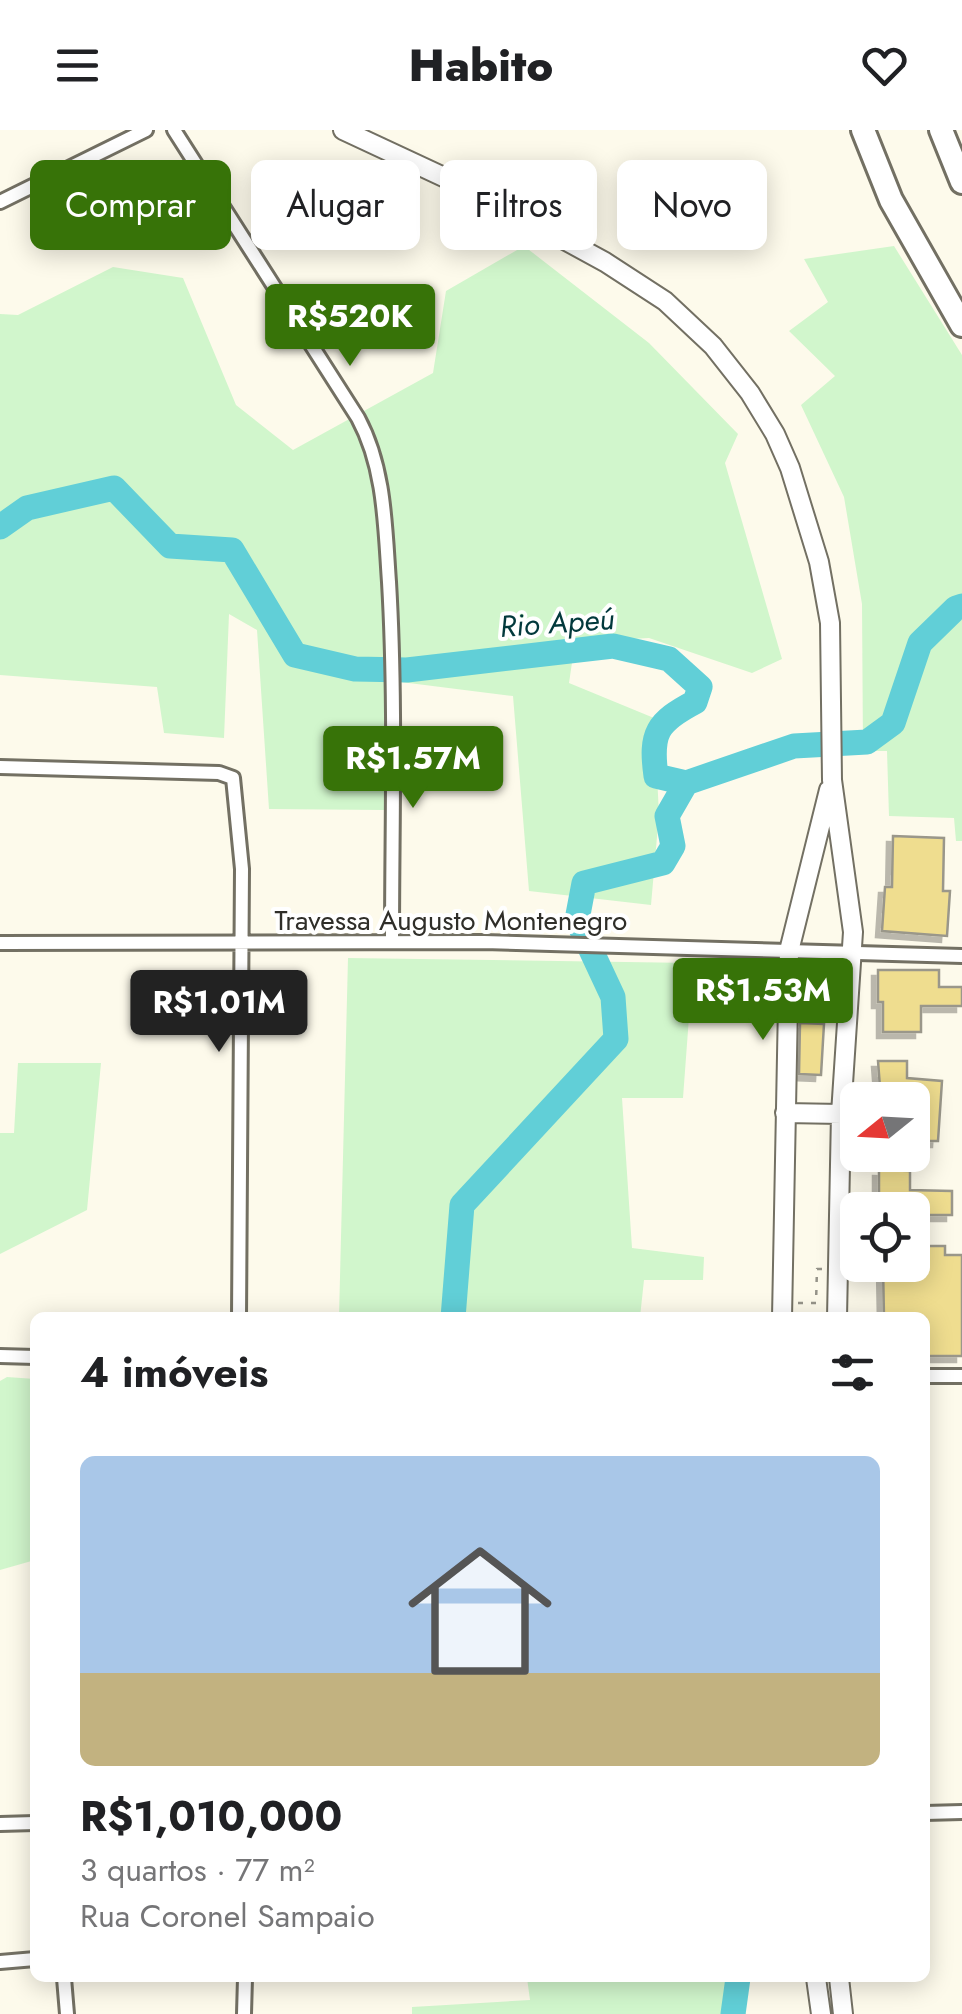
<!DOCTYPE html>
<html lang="pt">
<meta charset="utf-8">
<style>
:root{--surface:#fff;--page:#f2f2f2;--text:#202124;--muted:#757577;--accent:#377308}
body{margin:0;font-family:Jost,sans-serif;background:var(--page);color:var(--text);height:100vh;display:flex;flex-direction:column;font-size:38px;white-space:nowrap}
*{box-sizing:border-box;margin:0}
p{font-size:32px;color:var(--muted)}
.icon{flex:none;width:55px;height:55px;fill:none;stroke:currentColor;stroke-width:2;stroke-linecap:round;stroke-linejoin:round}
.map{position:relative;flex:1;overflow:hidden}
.side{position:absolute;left:30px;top:1182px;width:900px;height:670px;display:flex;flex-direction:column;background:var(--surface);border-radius:15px;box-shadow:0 5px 25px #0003}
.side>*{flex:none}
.guide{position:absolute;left:30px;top:30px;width:902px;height:90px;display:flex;gap:20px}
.needle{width:65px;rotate:252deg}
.tools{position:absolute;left:840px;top:952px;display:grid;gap:20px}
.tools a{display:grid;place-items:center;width:90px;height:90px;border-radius:15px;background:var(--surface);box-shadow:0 5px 25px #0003;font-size:50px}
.price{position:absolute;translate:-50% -85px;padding:0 22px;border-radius:10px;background:var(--accent);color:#fff;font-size:32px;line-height:65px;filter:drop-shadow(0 2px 5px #0008)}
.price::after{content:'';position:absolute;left:50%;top:60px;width:30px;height:22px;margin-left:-15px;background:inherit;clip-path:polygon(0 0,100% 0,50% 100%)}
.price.on{background:#222;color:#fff}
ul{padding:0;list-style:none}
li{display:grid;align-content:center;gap:20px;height:530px;padding:0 50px}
li span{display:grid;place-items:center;height:310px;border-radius:15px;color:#555}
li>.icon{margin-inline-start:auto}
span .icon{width:180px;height:180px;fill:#fffc;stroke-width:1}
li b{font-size:42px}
h2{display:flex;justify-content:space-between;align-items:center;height:120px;padding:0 50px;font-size:42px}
.tag{padding:0 35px;border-radius:15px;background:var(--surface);box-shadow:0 5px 25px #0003;font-size:35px;line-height:90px}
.tag.on{background:var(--accent);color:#fff}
header{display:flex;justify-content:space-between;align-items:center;height:130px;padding:0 50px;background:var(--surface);font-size:45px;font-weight:800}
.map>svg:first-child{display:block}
</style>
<header><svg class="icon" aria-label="menu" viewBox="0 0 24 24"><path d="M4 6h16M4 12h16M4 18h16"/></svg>Habito<svg class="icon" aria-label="heart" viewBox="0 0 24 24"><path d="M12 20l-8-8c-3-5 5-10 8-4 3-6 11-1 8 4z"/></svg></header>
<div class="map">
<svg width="962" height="1884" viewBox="0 0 962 1884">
<defs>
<filter id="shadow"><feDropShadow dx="-6" dy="6" stdDeviation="0" flood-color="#0004"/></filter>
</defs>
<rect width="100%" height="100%" fill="#fdfaeb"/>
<path fill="#d1f6cc" d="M524,116L649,213L738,304L725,333L782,529L752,543L649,508L575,512L569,553L654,588L659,684L651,775L529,761L513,566L385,550L384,680L269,679L257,500L229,484L224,608L164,603L157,557L0,545V184L18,185L113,137L183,148L236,275L293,320L433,243L446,161Z
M894,116L962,225V711H956L954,688L889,686L887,621H863L862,474L844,367L801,275L835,246L789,201L828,172L804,129Z
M348,828L693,833L683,968H622L632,1118L704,1127L703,1150H644L640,1187H339Z
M18,933H101L87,1080L0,1124V1003H14Z
M7,1247L35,1249V1430L0,1440V1251Z
M527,1848H726L746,1884H412V1877L530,1870Z"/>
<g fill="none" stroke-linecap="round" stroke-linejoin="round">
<path stroke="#61cfd7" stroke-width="25" d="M0,397L27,378L114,358L170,416L232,420L295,525L355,539L407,540L613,516L669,529L700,557L695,572C657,592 650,603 656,646L686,653L794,616L867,612L893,593L920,513L956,478L962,476
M453,1188L462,1075L616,909L613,867L577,790L584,753L663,733L673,716L667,686L686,653
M733,1884L738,1848"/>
</g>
<path fill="#efdd8f" stroke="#9a978a" stroke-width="2.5" filter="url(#shadow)" d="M893,706L944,708L943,761H950L947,806L882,801L885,757H892Z
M878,840H939V857H962V876H921V902H883V872H878Z
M800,893L824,894L821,945L799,944Z
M878,931H907V948L942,951L938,1011H918V980H912V970H881Z
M879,1040L910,1041V1060L952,1061V1085H912V1080H866V1068H879Z
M912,1116H945V1125H962V1226H925V1188H884L883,1135H912Z"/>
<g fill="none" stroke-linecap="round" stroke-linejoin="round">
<defs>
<path id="street" d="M174,0L358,288C385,338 385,396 389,452C396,572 392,692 392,812
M0,72L146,0
M0,637L219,643L233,648L242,739L239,1188
M0,813L484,812L962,826
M0,1226L35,1227
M925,1246H962
M925,1683L962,1682
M0,1694L35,1693
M0,1832L35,1829
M64,1848L67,1884
M244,1884L245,1848"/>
<path id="secondary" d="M343,0L478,63L605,132L665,171L713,216L750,263L775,304L790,338L819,432L830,493L832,650L853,802L841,984L837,1188
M785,983L841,984
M782,1188L789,821L829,660
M816,1848L821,1884
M839,1848L843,1884"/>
<path id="highway" d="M863,0L891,70L962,195
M941,0L962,52"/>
</defs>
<use href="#street" stroke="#737063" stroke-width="18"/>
<use href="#secondary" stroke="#737063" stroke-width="22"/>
<use href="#highway" stroke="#737063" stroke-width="28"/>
<path stroke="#959389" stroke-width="2.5" stroke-dasharray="5 8" stroke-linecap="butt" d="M798,1173H816L817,1139H823"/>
<use href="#street" stroke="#fff" stroke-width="12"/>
<use href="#secondary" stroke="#fff" stroke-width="18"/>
<use href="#highway" stroke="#fff" stroke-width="22"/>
</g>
<g text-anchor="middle" stroke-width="8" stroke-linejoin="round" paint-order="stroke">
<g font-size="28" fill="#2f2e29" stroke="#fff">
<text x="451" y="800">Travessa Augusto Montenegro</text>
</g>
<g font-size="30" font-style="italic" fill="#02393c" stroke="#fff">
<text transform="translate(557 493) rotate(-4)" y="10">Rio Apeú</text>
</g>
</g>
</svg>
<div class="tools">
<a><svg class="needle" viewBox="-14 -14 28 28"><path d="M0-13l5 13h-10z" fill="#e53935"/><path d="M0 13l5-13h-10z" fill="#757577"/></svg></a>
<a><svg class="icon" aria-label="locate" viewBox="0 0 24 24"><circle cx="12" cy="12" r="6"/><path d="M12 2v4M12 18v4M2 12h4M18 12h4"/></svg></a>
</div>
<b class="price" style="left:350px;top:239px">R$520K</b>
<b class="price" style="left:413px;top:681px">R$1.57M</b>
<b class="price" style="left:763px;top:913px">R$1.53M</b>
<b class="price on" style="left:219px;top:925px">R$1.01M</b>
<div class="guide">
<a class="tag on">Comprar</a>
<a class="tag">Alugar</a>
<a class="tag">Filtros</a>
<a class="tag">Novo</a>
</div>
<section class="side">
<h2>4 imóveis<svg class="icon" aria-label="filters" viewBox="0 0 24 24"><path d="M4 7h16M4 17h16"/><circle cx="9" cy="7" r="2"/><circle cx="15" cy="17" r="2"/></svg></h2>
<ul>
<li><span style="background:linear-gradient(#a9c7e8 70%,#c2b280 0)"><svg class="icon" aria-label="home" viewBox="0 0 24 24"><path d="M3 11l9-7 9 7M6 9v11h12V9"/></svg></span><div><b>R$1,010,000</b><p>3 quartos · 77 m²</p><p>Rua Coronel Sampaio</p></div></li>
</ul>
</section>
</div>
